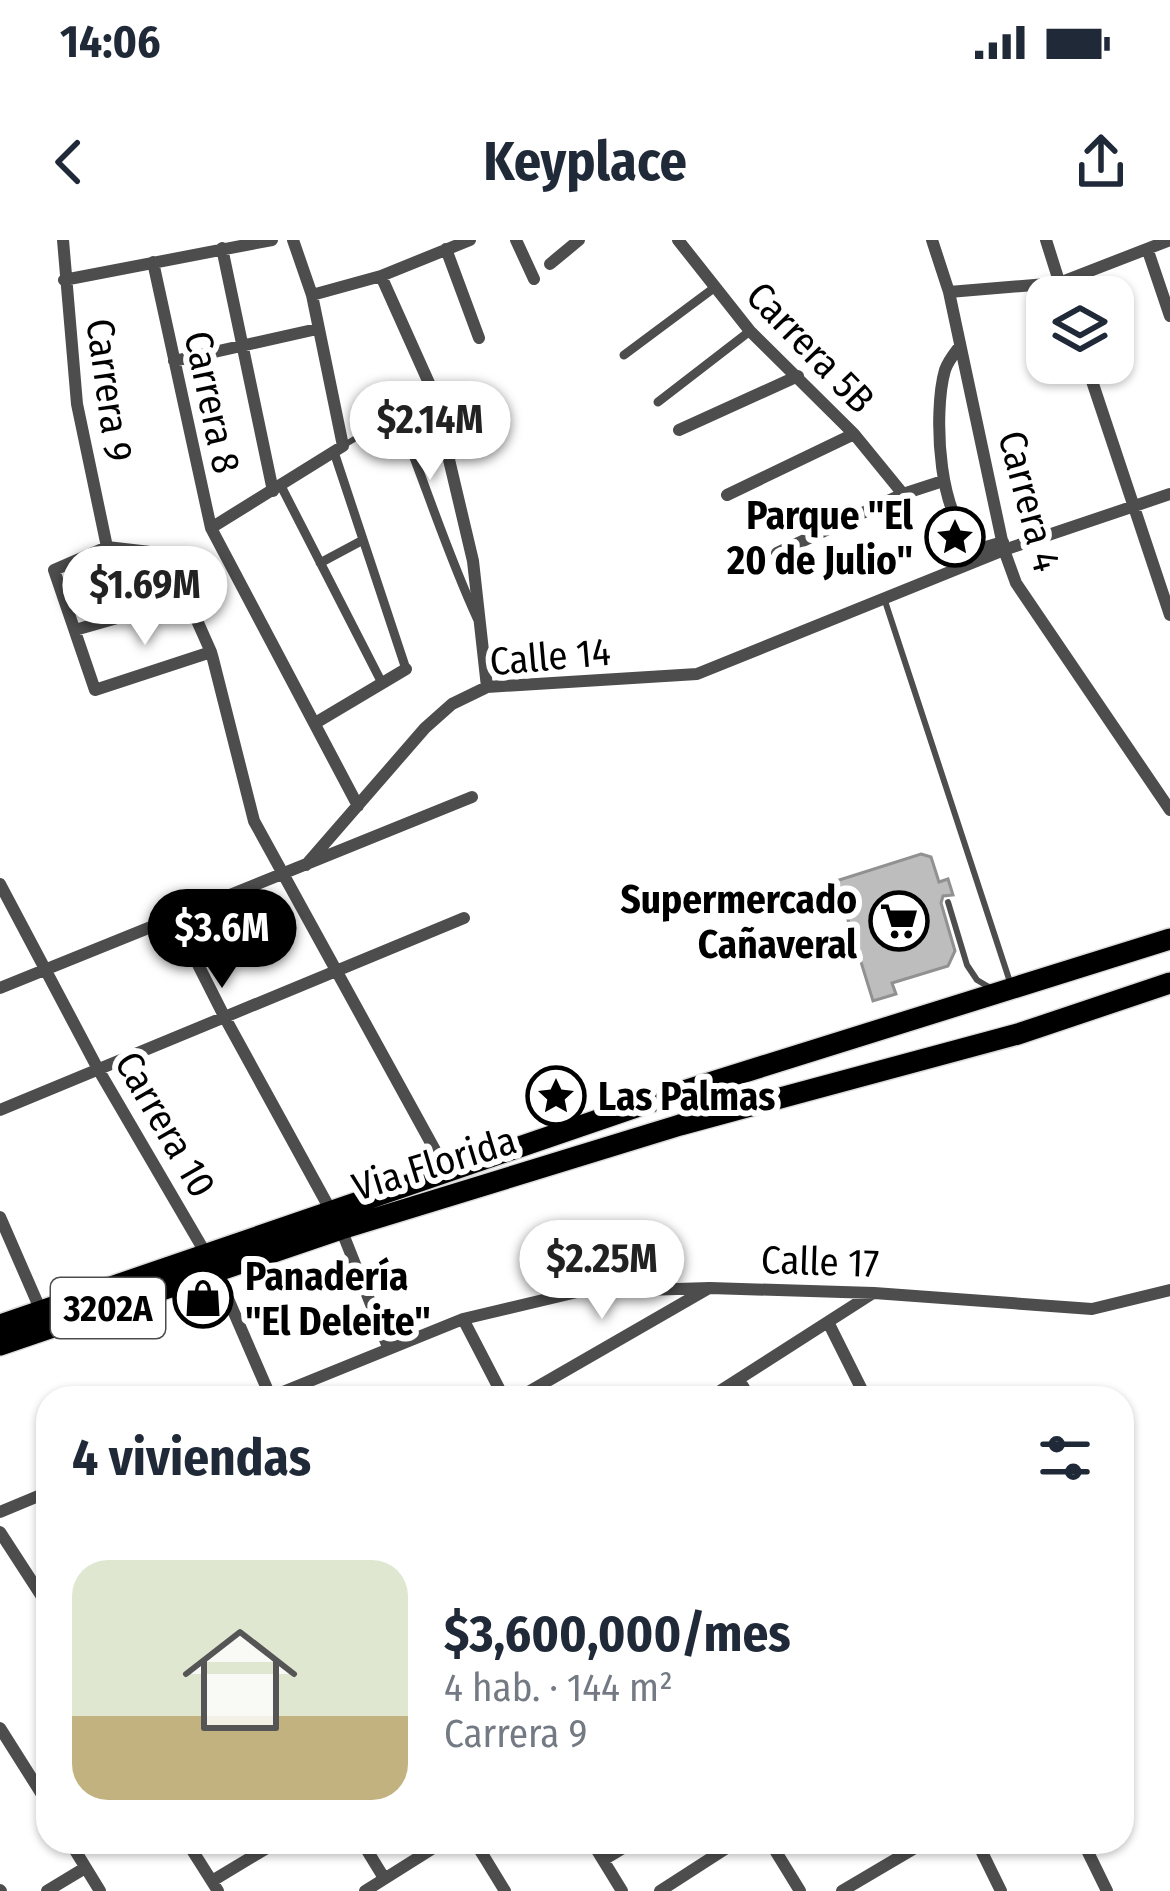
<!DOCTYPE html>
<html lang="es">
<meta charset="utf-8">
<style>
:root{--surface:#fff;--page:#f2f2f3;--text:#1f2937;--muted:#747a83;--accent:#000}
body{margin:0;font-family:"Fira Sans Condensed",sans-serif;background:var(--page);color:var(--text);height:100vh;display:flex;flex-direction:column;font-size:45px;white-space:nowrap}
*{box-sizing:border-box;margin:0}
p{font-size:39px;color:var(--muted)}
.icon{flex:none;width:66px;height:66px;fill:none;stroke:currentColor;stroke-width:2;stroke-linecap:round;stroke-linejoin:round}
.map{position:relative;flex:1;overflow:hidden}
.details{position:absolute;left:36px;top:1146px;width:1098px;height:468px;display:flex;flex-direction:column;background:var(--surface);border-radius:36px;box-shadow:0 3px 9px #0004}
.details>*{flex:none}
.controls{position:absolute;left:1026px;top:36px;display:grid;gap:24px}
.controls a{display:grid;place-items:center;width:108px;height:108px;border-radius:24px;background:var(--surface);box-shadow:0 3px 9px #0004;font-size:60px}
.price{position:absolute;translate:-50% -102px;padding:0 27px;border-radius:42px;background:#fff;color:#222;font-size:39px;line-height:78px;filter:drop-shadow(0 3px 6px #0008)}
.price::after{content:'';position:absolute;left:50%;top:72px;width:36px;height:27px;margin-left:-18px;background:inherit;clip-path:polygon(0 0,100% 0,50% 100%)}
.price.active{background:var(--accent);color:#fff}
ul{padding:0;list-style:none}
li{display:flex;align-items:center;gap:36px;height:300px;padding:0 36px}
li span{display:grid;place-items:center;flex:none;width:336px;height:240px;border-radius:36px;color:#555}
li>.icon{margin-inline-start:auto}
span .icon{width:144px;height:144px;fill:#fffc;stroke-width:1}
li b{font-size:51px}
h2{display:flex;justify-content:space-between;align-items:center;height:144px;padding:0 36px;font-size:51px}
.status{display:flex;justify-content:space-between;align-items:center;height:84px;padding:0 60px;background:var(--surface);direction:ltr}
.status svg{height:33px;fill:currentColor}
header{display:flex;justify-content:space-between;align-items:center;height:156px;padding:0 36px;background:var(--surface);font-size:54px;font-weight:700}
.map>svg:first-child{display:block}
</style>
<div class="status"><b>14:06</b><svg viewBox="0 0 49 12"><path d="M0 12V9h3v3zM5 12V6h3v6zM10 12V3h3v9zM15 12V0h3v12zM26 1h20v11H26zM47 4h2v5h-2z"/></svg></div>
<header><svg class="icon" aria-label="back" viewBox="0 0 24 24"><path d="M15 5l-7 7 7 7"/></svg>Keyplace<svg class="icon" aria-label="share" viewBox="0 0 24 24"><path d="M12 15V3M7 8l5-5 5 5M5 13v7h14v-7"/></svg></header>
<div class="map">
<svg width="1170" height="1651" viewBox="0 0 1170 1651">
<rect width="100%" height="100%" fill="#fff"/>
<path fill="#bdbdbd" stroke="#919191" stroke-width="3" d="M921,614L931,617L939,642L948,639L953,655L943,656L941,663L955,711L948,726L892,743L896,754L873,761L836,641Z"/>
<g fill="none" stroke-linecap="round" stroke-linejoin="round">
<defs>
<path id="primary" d="M0,1085L674,854L1170,699
M0,1105L341,989L680,885L1018,794L1170,743"/>
</defs>
<use href="#primary" stroke="#dbdbdb" stroke-width="24"/>
<path stroke="#4d4d4d" stroke-width="6" d="M346,204L396,174
M884,358L1011,745
M948,662L967,725L977,740L994,750"/>
<path stroke="#4d4d4d" stroke-width="9" d="M624,115L714,48
M658,162L750,91
M397,174C425,242 446,311 477,378
M334,212L406,429
M281,246L382,443
M320,323L363,300"/>
<path stroke="#4d4d4d" stroke-width="12" d="M63,0L77,164L107,307
M516,0L534,39
M678,0L750,91L854,194L903,254
M932,0L949,52L1004,310L1016,343L1170,570
M1046,0L1064,57
M222,8L273,251
M446,9L479,98
M1148,11L1170,76
M153,22L211,288L358,566
M550,24L579,0
M381,36L433,152L473,321L487,447
M64,40L272,0
M949,52L1059,43L1170,0
M312,55L381,36L470,0
M960,106C954,114 948,121 945,130C933,171 937,290 982,308L1003,302
M174,121L317,89
M1086,123L1170,375
M679,190L798,136
M727,255L854,194
M211,288L343,206L312,55L293,0
M777,313L903,254L943,241
M75,390L187,358
M211,412L95,450L54,330L107,307L176,315L187,358L211,412L213,419L254,581L447,932
M317,482L406,429
M306,625L425,488L452,464L487,447L697,434L1004,310L1170,254
M0,644L98,829L216,1031L271,1158
M174,677L224,776L331,971
M0,748L472,557
M0,870L464,678
M0,977L41,1071
M341,989L388,1107
M463,1079L504,1158
M829,1084L866,1158
M739,1140L750,1158
M268,1158L463,1079L577,1052L710,1048L874,1053L1092,1069L1170,1050
M518,1158L709,1048
M709,1158L873,1053
M0,1272L48,1252
M0,1292L48,1366
M0,1488L48,1564
M70,1602L100,1651
M187,1602L218,1651
M362,1602L384,1638
M475,1602L505,1651
M592,1602L622,1651
M770,1602L800,1651
M977,1602L1001,1651
M1083,1602L1107,1651
M603,1620L633,1602
M212,1641L277,1602
M0,1650L1,1651
M47,1651L85,1628
M365,1651L443,1602
M660,1651L736,1602
M842,1651L925,1602"/>
<use href="#primary" stroke="#000" stroke-width="21"/>
</g>
<defs>
<symbol id="sight-ring" viewBox="-11 -11 22 22"><circle r="9.5" fill="#fff" stroke="#000" stroke-width="1.5"/><path d="M0-6L1.8-2.2L6-1.7L2.9 1.2L3.7 5.4L0 3.3L-3.7 5.4L-2.9 1.2L-6-1.7L-1.8-2.2Z" fill="#000"/></symbol>
<symbol id="supermarket-ring" viewBox="-11 -11 22 22"><circle r="9.5" fill="#fff" stroke="#000" stroke-width="1.5"/><path d="M-6-5.5h2.5l.6 2H6L4.5 2H-2.5L-4.4-4H-6ZM-1.5 3.2a1.3 1.3 0 1 0 .1 0ZM3 3.2a1.3 1.3 0 1 0 .1 0Z" fill="#000"/></symbol>
<symbol id="shop-ring" viewBox="-11 -11 22 22"><circle r="9.5" fill="#fff" stroke="#000" stroke-width="1.5"/><path d="M-5-2.5h2.3a2.7 3.5 0 0 1 5.4 0H5L5.5 6h-11ZM-1.5-2.5h3a1.5 2.3 0 0 0-3 0Z" fill="#000"/></symbol>
</defs>
<g fill-rule="evenodd">
<use href="#sight-ring" x="922" y="264" width="66" height="66"/>
<use href="#supermarket-ring" x="866" y="648" width="66" height="66"/>
<use href="#sight-ring" x="523" y="823" width="66" height="66"/>
<use href="#shop-ring" x="170" y="1025" width="66" height="66"/>
</g>
<g text-anchor="middle" stroke-width="12" stroke-linejoin="round" paint-order="stroke">
<rect fill="#fff" stroke="#4c4c4c" stroke-width="3" x="51" y="1038" width="114" height="60" rx="9"/>
<g font-size="36" font-weight="bold" fill="#000">
<text x="108" y="1081">3202A</text>
</g>
<g font-size="39" fill="#000" stroke="#fff">
<text transform="translate(811 107) rotate(46)" y="14">Carrera 5B</text>
<text transform="translate(110 150) rotate(82)" y="14">Carrera 9</text>
<text transform="translate(213 162) rotate(78)" y="14">Carrera 8</text>
<text transform="translate(1030 261) rotate(75)" y="14">Carrera 4</text>
<text transform="translate(550 416) rotate(-5)" y="14">Calle 14</text>
<text transform="translate(166 884) rotate(60)" y="14">Carrera 10</text>
<text transform="translate(434 923) rotate(-17)" y="14">Via Florida</text>
<text transform="translate(820 1021) rotate(2)" y="14">Calle 17</text>
</g>
<g font-size="39" font-weight="bold" fill="#000" stroke="#fff" text-anchor="end">
<text x="913" y="289">Parque "El<tspan x="913" dy="45">20 de Julio"</tspan></text>
<text x="857" y="673">Supermercado<tspan x="857" dy="45">Cañaveral</tspan></text>
<text x="598" y="870" text-anchor="start">Las Palmas</text>
<text x="245" y="1050" text-anchor="start">Panadería<tspan x="245" dy="45">"El Deleite"</tspan></text>
</g>
</g>
</svg>
<div class="controls">
<a><svg class="icon" aria-label="layers" viewBox="0 0 24 24"><path d="M12 4l9 5-9 5-9-5zM3 14l9 5 9-5"/></svg></a>
</div>
<b class="price" style="left:430px;top:243px">$2.14M</b>
<b class="price" style="left:145px;top:408px">$1.69M</b>
<b class="price active" style="left:222px;top:751px">$3.6M</b>
<b class="price" style="left:602px;top:1082px">$2.25M</b>
<section class="details">
<h2>4 viviendas<svg class="icon" aria-label="filters" viewBox="0 0 24 24"><path d="M4 7h16M4 17h16"/><circle cx="9" cy="7" r="2"/><circle cx="15" cy="17" r="2"/></svg></h2>
<ul>
<li><span style="background:linear-gradient(#dfe7d0 65%,#c2b280 0)"><svg class="icon" aria-label="home" viewBox="0 0 24 24"><path d="M3 11l9-7 9 7M6 9v11h12V9"/></svg></span><div><b>$3,600,000/mes</b><p>4 hab. · 144 m²</p><p>Carrera 9</p></div></li>
</ul>
</section>
</div>
